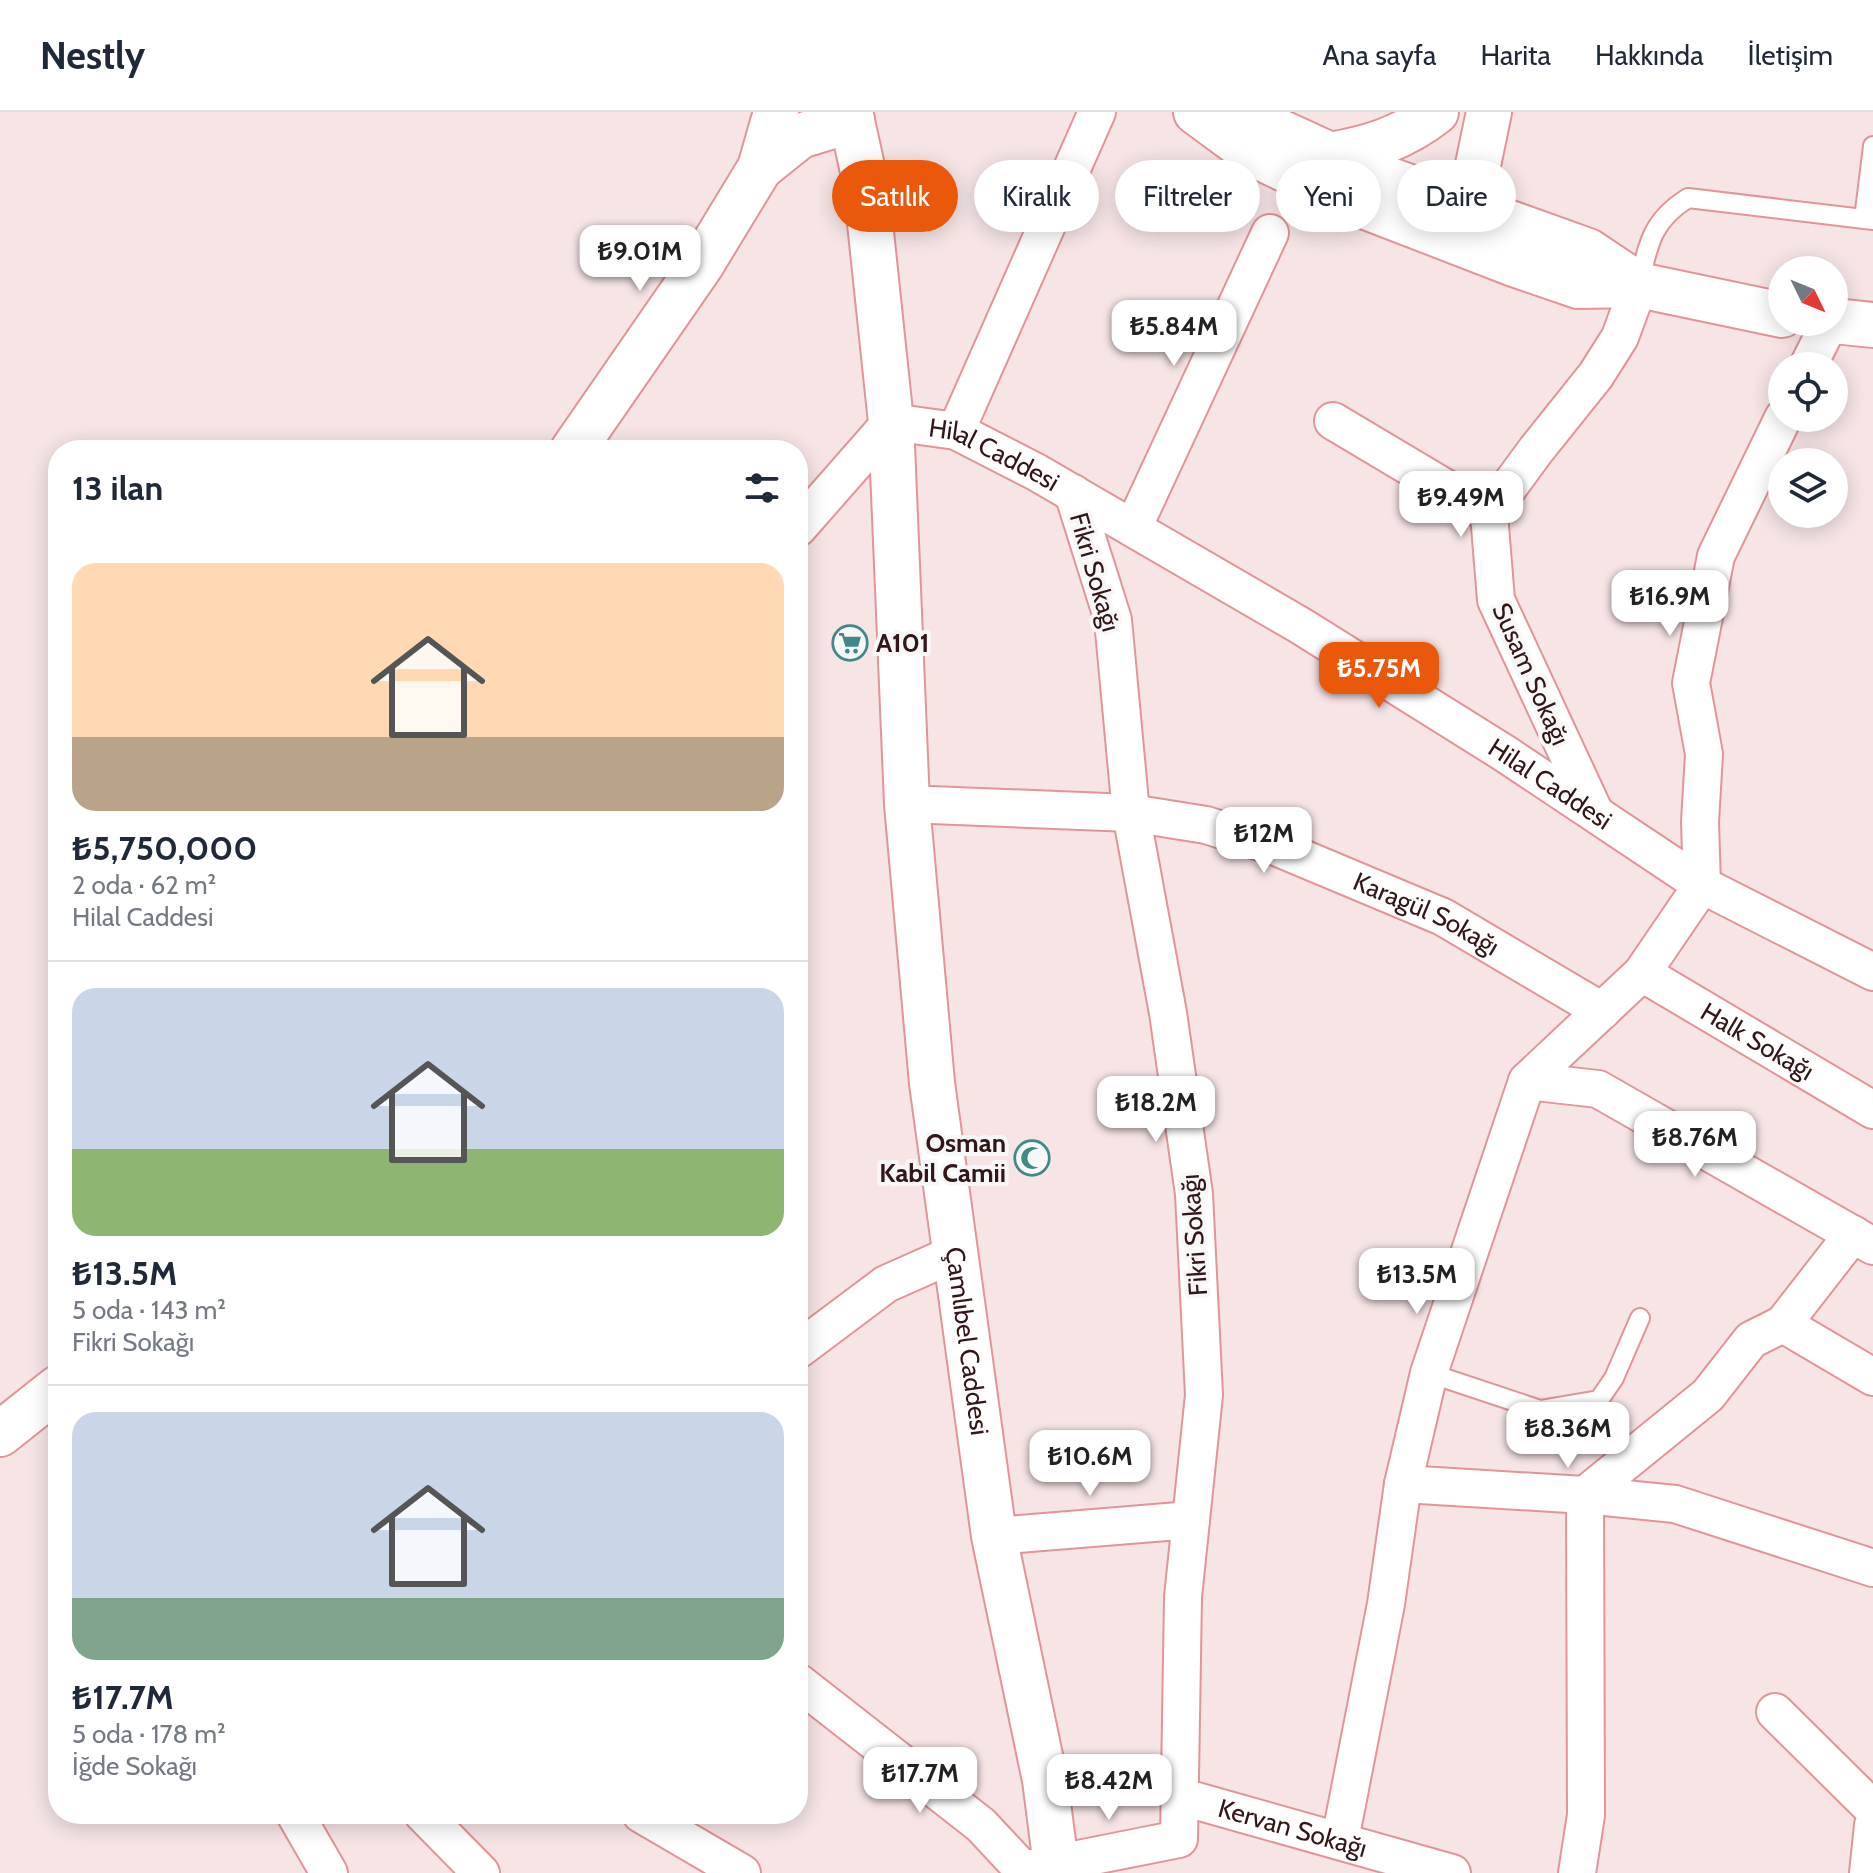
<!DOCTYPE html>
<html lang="tr">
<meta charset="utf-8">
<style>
:root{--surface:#fff;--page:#f2f2f3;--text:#1f2937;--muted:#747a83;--line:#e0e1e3;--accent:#ea580c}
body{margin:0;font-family:Cabin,sans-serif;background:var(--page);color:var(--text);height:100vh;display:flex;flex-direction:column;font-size:30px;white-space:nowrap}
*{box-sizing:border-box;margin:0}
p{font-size:26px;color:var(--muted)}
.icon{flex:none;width:44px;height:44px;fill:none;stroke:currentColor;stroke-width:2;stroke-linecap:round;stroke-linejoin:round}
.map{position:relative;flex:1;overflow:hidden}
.details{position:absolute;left:48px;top:328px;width:760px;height:1384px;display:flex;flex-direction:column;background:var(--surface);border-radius:32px;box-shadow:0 4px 20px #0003}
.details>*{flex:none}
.banner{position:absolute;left:832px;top:48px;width:760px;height:72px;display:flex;gap:16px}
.needle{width:52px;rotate:133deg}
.controls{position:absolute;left:1768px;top:144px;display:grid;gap:16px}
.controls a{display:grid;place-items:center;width:80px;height:80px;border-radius:50%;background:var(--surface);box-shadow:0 4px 20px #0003;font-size:40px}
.price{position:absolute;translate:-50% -68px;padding:0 18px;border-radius:16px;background:#fff;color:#222;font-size:26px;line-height:52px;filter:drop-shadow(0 2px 4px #0008)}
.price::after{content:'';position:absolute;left:50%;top:48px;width:24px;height:18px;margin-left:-12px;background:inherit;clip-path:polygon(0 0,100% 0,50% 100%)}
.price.active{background:var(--accent);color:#fff}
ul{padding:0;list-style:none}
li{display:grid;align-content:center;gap:16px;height:424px;padding:0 24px}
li+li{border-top:2px solid var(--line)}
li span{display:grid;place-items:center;height:248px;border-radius:24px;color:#555}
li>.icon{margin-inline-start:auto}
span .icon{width:144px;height:144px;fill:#fffc;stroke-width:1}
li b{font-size:34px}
h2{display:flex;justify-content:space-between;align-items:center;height:96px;padding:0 24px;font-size:34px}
.tag{padding:0 28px;border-radius:36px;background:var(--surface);box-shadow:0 4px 20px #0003;font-size:28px;line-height:72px}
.tag.active{background:var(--accent);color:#fff}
header{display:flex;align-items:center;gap:48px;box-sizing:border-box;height:112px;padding:0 40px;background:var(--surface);border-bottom:2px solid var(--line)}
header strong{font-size:38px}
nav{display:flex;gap:44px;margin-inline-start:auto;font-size:28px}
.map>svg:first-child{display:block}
</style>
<header>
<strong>Nestly</strong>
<nav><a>Ana sayfa</a><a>Harita</a><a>Hakkında</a><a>İletişim</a></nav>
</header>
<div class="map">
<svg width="1873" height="1761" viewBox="0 0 1873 1761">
<rect width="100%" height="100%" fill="#f7e5e6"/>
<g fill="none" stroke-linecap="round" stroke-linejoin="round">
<defs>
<path id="lane" d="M1864,107L1873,34
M1639,173C1648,133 1651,109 1688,86L1873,108
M1429,1261L1540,1298L1599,1288L1614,1266L1640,1206"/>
<g id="street">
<path d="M1808,254L1830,210"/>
<path d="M1333,309L1489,402"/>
<path d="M956,319L1097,0"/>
<path id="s1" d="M798,416L891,310L956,319L1036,360L1301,514L1504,641L1702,773L1873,860"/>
<path d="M1133,416L1270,121"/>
<path id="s2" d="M907,692L1131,701L1206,713L1276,735L1443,805L1602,899"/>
<path d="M1594,699L1496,488L1489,402L1536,338L1596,263L1620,225L1639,173"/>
<path id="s3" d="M1642,861L1873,998"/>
<path d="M1527,969L1598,977L1873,1134"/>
<path d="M1783,1212L1853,1122"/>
<path d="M798,1238L886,1172L956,1141"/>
<path d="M1403,1372L1585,1383L1675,1392L1873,1456"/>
<path d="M994,1424L1191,1408"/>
<path d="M798,1570L981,1713L1023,1758L1179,1727L1183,1485L1204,1283L1194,1082L1168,901L1131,701L1113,508L1073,381"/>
<path d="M1775,1600L1873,1697"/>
<path id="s4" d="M1179,1684L1452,1761"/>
<path d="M295,1702L329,1761"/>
<path d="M423,1702L481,1761"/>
<path d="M641,1702L742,1761"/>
<path d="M1340,1728L1386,1492L1403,1372L1429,1261L1527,969L1642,861L1702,773L1700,710L1704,642L1691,571L1716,444L1783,306"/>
<path d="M1577,1761L1586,1703L1585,1383L1708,1283L1751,1228L1783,1212L1873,1265"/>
<path d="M1868,1761L1873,1713"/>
</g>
<g id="secondary">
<path d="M776,0L760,56L800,24L852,8"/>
<path id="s5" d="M850,0L866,73L891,310L907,692L932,971L994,1424L1045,1668L1057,1761"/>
<path d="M1196,0L1253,42L1356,91L1514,152L1578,174L1639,173L1782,203"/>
<path d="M1212,0L1267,14L1365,59L1588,139L1639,173"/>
<path d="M1330,43C1371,36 1403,26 1436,0"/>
<path d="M1459,124L1469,96L1489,0"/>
<path d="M1834,209L1873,213"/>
<path d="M573,338L701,153L760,56"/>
<path d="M0,1322L58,1276"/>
</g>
</defs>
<use href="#lane" stroke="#e29497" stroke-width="22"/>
<use href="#street" stroke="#e29497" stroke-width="40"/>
<use href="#secondary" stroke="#e29497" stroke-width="48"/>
<use href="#lane" stroke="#fff" stroke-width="18"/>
<use href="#street" stroke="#fff" stroke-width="36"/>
<use href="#secondary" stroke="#fff" stroke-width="44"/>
</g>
<defs>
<symbol id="supermarket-ring" viewBox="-11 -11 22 22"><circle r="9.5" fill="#f7f7f7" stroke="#408889" stroke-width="1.5"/><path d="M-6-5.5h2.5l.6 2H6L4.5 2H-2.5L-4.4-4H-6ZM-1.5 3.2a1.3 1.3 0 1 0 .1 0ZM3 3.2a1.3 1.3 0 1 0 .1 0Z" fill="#408889"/></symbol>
<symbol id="mosque-ring" viewBox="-11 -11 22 22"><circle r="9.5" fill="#f7f7f7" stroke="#408889" stroke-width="1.5"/><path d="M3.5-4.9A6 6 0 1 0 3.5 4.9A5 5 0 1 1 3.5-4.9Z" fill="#408889"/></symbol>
</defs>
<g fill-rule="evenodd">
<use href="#supermarket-ring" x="830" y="511" width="40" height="40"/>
<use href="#mosque-ring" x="1012" y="1026" width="40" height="40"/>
</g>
<g text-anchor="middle" stroke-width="8" stroke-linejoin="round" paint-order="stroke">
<g font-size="26" fill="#331618" stroke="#f7f7f7">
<text dy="9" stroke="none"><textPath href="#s1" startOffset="250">Hilal Caddesi</textPath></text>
<text transform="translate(1095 460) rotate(74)" y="9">Fikri Sokağı</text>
<text transform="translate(1531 562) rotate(66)" y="9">Susam Sokağı</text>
<text dy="9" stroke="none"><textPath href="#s1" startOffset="898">Hilal Caddesi</textPath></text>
<text dy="9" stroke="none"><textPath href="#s2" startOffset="538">Karagül Sokağı</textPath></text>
<text dy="9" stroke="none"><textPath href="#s3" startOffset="134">Halk Sokağı</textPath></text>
<text transform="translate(1194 1123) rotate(-94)" y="9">Fikri Sokağı</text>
<text dy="9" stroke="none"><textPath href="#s5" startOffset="1236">Çamlıbel Caddesi</textPath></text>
<text dy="9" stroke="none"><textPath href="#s4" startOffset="118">Kervan Sokağı</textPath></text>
</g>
<g font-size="26" font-weight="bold" fill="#331618" stroke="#f7f7f7" text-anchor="start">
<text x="876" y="540">A101</text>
<text x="1006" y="1040" text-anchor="end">Osman<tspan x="1006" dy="30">Kabil Camii</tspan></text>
</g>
</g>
</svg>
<div class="controls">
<a><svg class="needle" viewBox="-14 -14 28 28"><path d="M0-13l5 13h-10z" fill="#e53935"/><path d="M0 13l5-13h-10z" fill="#747a83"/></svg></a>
<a><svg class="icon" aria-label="locate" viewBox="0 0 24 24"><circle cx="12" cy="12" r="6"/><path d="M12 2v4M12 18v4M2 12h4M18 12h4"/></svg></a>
<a><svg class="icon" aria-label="layers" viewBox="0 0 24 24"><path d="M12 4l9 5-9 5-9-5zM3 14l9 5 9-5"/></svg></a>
</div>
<b class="price" style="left:640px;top:181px">₺9.01M</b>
<b class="price" style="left:1174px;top:256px">₺5.84M</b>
<b class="price" style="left:1461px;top:427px">₺9.49M</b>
<b class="price" style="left:1670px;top:526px">₺16.9M</b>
<b class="price active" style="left:1379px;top:598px">₺5.75M</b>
<b class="price" style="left:1264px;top:763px">₺12M</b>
<b class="price" style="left:1156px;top:1032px">₺18.2M</b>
<b class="price" style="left:1695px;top:1067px">₺8.76M</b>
<b class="price" style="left:1417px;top:1204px">₺13.5M</b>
<b class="price" style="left:1568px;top:1358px">₺8.36M</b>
<b class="price" style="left:1090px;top:1386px">₺10.6M</b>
<b class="price" style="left:920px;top:1703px">₺17.7M</b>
<b class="price" style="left:1109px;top:1710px">₺8.42M</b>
<div class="banner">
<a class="tag active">Satılık</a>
<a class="tag">Kiralık</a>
<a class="tag">Filtreler</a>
<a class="tag">Yeni</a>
<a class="tag">Daire</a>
</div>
<section class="details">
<h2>13 ilan<svg class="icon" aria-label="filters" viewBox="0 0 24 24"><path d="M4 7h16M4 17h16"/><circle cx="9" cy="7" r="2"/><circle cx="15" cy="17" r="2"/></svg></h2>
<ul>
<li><span style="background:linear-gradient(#ffd9b3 70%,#b9a48a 0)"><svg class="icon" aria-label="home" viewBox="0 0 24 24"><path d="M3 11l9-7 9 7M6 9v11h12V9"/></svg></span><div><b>₺5,750,000</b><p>2 oda · 62 m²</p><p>Hilal Caddesi</p></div></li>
<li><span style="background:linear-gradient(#c9d6e8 65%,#8fb573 0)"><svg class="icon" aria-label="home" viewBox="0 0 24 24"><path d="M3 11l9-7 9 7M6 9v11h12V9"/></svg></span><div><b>₺13.5M</b><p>5 oda · 143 m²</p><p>Fikri Sokağı</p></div></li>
<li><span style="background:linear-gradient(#c9d6e8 75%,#7fa58c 0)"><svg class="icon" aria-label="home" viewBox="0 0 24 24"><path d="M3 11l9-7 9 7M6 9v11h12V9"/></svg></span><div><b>₺17.7M</b><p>5 oda · 178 m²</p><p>İğde Sokağı</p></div></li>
</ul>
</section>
</div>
